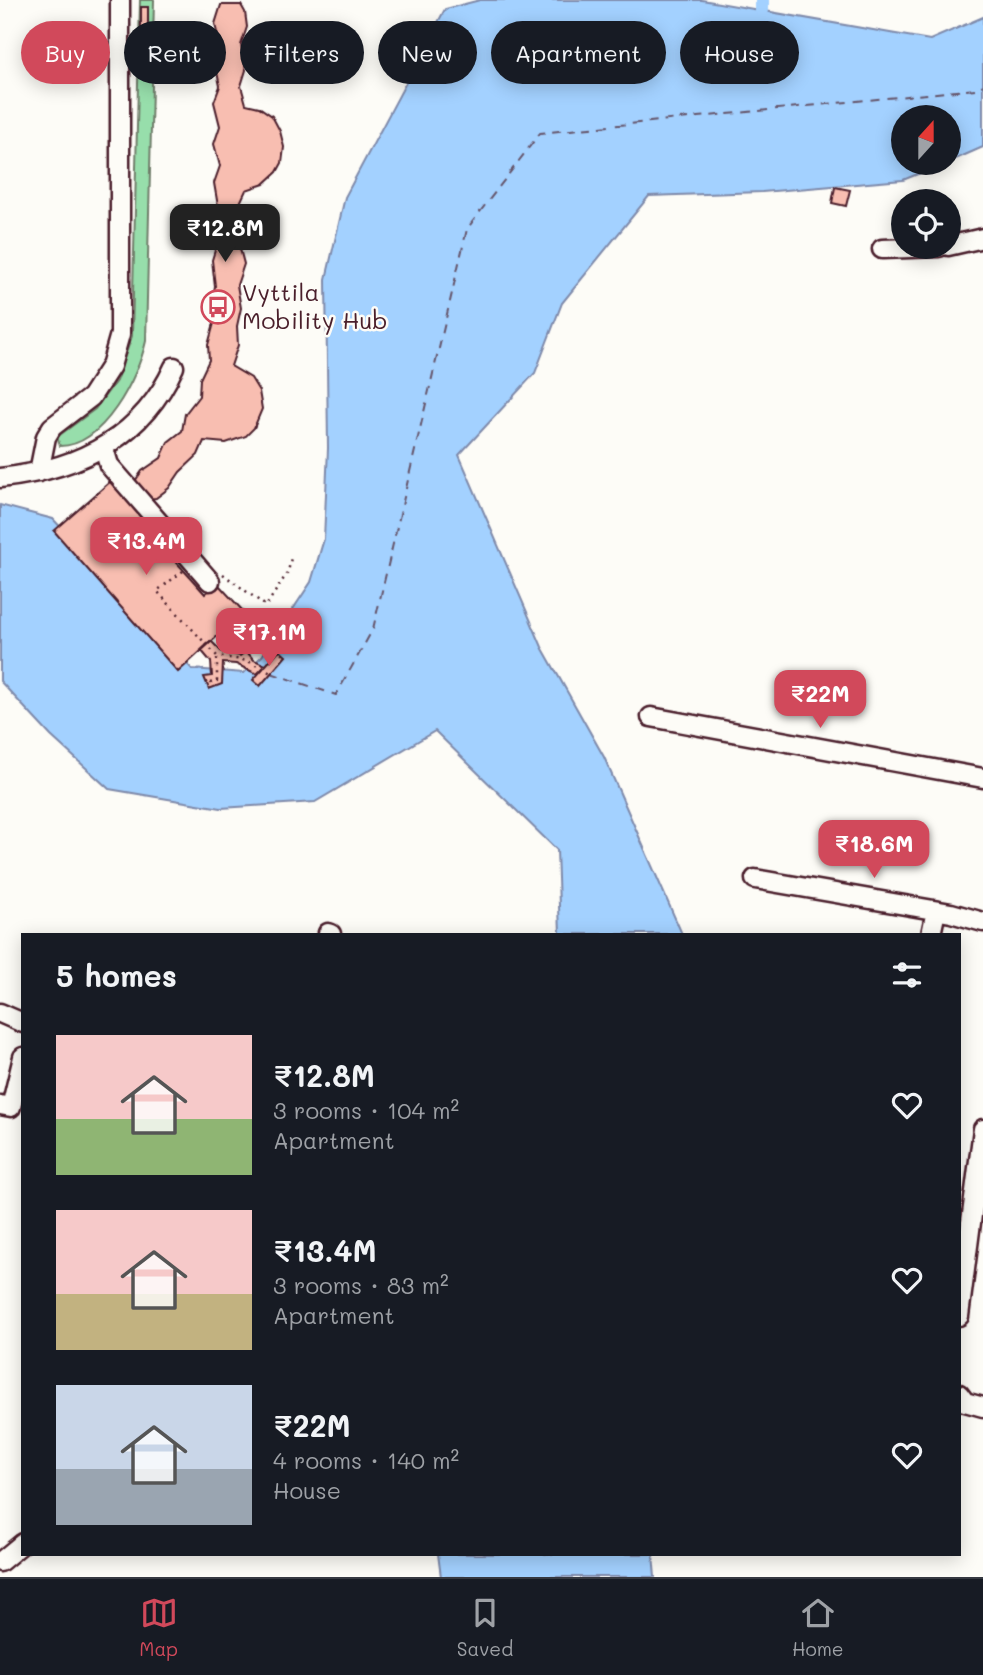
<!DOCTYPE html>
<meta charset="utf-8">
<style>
:root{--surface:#171b24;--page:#20242c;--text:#f1f3f6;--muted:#9ea1a6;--line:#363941;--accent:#d1495b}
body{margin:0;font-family:Mali,sans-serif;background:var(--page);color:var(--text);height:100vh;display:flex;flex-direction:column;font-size:26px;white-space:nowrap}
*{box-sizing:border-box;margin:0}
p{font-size:23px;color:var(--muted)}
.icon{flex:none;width:38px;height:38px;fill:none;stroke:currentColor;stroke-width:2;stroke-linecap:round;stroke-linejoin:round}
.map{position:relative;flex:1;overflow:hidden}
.panel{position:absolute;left:21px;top:933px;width:940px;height:623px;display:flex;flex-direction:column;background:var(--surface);border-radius:0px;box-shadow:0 4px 18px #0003}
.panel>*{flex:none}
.top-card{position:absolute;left:21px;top:21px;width:942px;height:63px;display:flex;gap:14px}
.needle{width:46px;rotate:21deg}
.fabs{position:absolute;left:891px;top:105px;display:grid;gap:14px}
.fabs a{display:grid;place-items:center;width:70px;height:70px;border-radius:50%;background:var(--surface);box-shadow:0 4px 18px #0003;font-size:35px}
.price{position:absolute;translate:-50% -60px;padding:0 16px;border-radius:14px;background:var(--accent);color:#fff;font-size:23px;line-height:46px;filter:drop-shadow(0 2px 4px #0008)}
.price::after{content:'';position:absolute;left:50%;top:42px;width:21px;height:16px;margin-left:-10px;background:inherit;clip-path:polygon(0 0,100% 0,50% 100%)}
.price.active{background:#222;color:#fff}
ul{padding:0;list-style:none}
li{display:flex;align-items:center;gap:21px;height:175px;padding:0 35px}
li span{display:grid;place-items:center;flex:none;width:196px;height:140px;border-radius:0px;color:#555}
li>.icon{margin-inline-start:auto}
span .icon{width:84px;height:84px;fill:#fffc;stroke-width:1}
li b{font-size:30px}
h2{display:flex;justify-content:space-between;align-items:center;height:84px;padding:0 35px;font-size:30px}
.pill{padding:0 24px;border-radius:32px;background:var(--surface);box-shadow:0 4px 18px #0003;font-size:24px;line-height:63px}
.pill.active{background:var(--accent);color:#fff}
.dock{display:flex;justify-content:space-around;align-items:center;height:98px;border-top:2px solid var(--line);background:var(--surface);font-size:19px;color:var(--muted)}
.dock a{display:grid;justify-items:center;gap:4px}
.dock .active{color:var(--accent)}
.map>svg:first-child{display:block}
</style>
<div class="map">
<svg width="983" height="1577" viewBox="0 0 983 1577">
<rect width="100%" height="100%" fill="#fdfcf7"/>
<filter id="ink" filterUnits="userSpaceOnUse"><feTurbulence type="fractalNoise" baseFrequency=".0143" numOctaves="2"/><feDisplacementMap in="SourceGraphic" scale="14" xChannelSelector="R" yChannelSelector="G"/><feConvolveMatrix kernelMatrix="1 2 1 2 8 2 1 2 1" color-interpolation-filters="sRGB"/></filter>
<g filter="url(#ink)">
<path fill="#97deab" stroke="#707e6b" stroke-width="2" d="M140,0H154L146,341C138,377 104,446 60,446L57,437L95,409L116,381L132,336Z"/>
<path fill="#a3d1ff" stroke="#7f8aaa" stroke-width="2" d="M480,0H702L930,40L983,17V147L949,162L948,117H903V163H945L903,180L762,192L649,196L562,303L535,373L459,455L542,647L604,757L682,934H560L557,850L435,731L315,802L221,808L109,789L51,736L0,681V505L53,519L192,669L244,673L262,656L311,582L324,539L328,448L326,279L345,197L445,9Z
M438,1554H653L655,1577H441Z"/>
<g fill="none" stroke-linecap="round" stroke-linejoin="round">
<path stroke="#a3d1ff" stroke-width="14" d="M762,0V10"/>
<path stroke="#65546b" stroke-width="2" stroke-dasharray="9 7" stroke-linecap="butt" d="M271,673L336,695L373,629L467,229L540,133L976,89L983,85"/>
</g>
<path fill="#f8beb1" stroke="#4a1f2b" stroke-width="2" d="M221,5H241L245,12L247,27L241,45L246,70L241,86L246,104L259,107L272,116L280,131L284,147L282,163L277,172L264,184L246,190L239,205L244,220L239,245L244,264L237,285L241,308L237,326L238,345L231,366L251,378L259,391L262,409L254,428L246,436L226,443L204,441L198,455L180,472L169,488L156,498L147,499L133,484L142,471L161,458L168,442L182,431L185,414L199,396L200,379L209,360L208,345L214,323L211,310L215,286L212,260L216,247L213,225L218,206L214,183L220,166L214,144L220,126L214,102L220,86L215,63L220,46L215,24Z
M141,7H148V31H141Z
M835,187L850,190L846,206L832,203Z
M111,481L163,541L161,545L205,594L217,583L244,612L178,672L54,531Z
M211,641L221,651L240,656L246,651L254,660L266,665L257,674L236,664L223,663L222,684L209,689L204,677L212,676L211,662L201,650Z
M279,650L286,656L260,686L253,680Z"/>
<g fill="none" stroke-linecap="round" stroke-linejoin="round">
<defs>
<path id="minor" d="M948,246L983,238
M882,249L939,247
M104,449L109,465L210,581
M39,472L46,437L52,427L91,397L111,366L120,334V0
M0,478C76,470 141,440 174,367
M651,717L983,778
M755,879L951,913L983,922
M328,933L331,934
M931,934L936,911
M0,1013L23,1023
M0,1105L11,1107L23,1057
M959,1316L983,1129
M959,1394L965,1402L983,1407
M0,1562L23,1543"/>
</defs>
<use href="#minor" stroke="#4a1f2b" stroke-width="23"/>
<path stroke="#4a1f2b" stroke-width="2.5" stroke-dasharray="2 5" stroke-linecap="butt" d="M183,571L157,591L217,656L248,661L271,673
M223,574L266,606L288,572L291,558
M210,683L217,681V656"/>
<use href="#minor" stroke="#fdfcf7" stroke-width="18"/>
</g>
</g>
<defs>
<symbol id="bus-ring" viewBox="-11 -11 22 22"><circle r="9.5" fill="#fdfcf7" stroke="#d1495b" stroke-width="1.5"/><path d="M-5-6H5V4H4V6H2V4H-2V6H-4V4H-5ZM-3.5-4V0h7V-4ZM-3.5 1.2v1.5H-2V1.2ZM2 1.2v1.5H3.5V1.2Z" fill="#d1495b"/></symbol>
</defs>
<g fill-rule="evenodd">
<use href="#bus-ring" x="199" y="288" width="38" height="38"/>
</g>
<g text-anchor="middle" stroke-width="5" stroke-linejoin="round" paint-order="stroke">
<g font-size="24" fill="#4a1f2b" stroke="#fdfcf7" text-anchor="start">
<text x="242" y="301">Vyttila<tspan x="242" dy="28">Mobility Hub</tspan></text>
</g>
</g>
</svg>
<div class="fabs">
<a><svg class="needle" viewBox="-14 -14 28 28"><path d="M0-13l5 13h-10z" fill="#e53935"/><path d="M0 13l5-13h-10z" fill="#9ea1a6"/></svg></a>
<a><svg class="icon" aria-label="locate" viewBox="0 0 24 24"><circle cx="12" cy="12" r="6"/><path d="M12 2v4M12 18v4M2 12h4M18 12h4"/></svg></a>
</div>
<b class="price active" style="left:225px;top:264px">₹12.8M</b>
<b class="price" style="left:146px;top:577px">₹13.4M</b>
<b class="price" style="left:269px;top:668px">₹17.1M</b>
<b class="price" style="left:820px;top:730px">₹22M</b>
<b class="price" style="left:874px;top:880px">₹18.6M</b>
<div class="top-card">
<a class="pill active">Buy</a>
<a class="pill">Rent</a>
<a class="pill">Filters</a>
<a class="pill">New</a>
<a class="pill">Apartment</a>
<a class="pill">House</a>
</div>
<section class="panel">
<h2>5 homes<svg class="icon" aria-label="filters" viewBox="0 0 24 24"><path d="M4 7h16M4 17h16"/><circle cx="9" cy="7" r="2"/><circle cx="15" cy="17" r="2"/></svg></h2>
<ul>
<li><span style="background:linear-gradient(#f6c9c9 60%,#8fb573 0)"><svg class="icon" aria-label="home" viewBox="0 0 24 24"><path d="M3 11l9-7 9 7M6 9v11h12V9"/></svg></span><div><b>₹12.8M</b><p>3 rooms · 104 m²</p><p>Apartment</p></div><svg class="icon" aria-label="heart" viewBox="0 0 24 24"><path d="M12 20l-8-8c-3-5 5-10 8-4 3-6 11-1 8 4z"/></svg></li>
<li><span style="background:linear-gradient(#f6c9c9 60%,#c2b280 0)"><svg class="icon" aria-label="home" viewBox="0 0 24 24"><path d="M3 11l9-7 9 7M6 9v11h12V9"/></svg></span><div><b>₹13.4M</b><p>3 rooms · 83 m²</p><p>Apartment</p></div><svg class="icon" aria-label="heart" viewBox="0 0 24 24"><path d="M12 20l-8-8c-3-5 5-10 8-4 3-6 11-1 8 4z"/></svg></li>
<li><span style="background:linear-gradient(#c9d6e8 60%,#9aa5b1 0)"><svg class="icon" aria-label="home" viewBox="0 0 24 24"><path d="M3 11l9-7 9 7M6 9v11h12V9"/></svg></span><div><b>₹22M</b><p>4 rooms · 140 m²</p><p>House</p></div><svg class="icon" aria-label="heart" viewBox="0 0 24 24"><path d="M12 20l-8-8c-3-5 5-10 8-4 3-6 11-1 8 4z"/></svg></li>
</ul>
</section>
</div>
<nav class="dock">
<a class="active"><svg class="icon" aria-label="map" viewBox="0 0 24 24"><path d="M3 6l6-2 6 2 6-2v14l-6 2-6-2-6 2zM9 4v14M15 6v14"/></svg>Map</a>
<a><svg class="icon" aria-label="saved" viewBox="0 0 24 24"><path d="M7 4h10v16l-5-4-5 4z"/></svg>Saved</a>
<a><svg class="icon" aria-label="home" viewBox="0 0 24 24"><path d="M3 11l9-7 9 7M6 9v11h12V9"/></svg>Home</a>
</nav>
